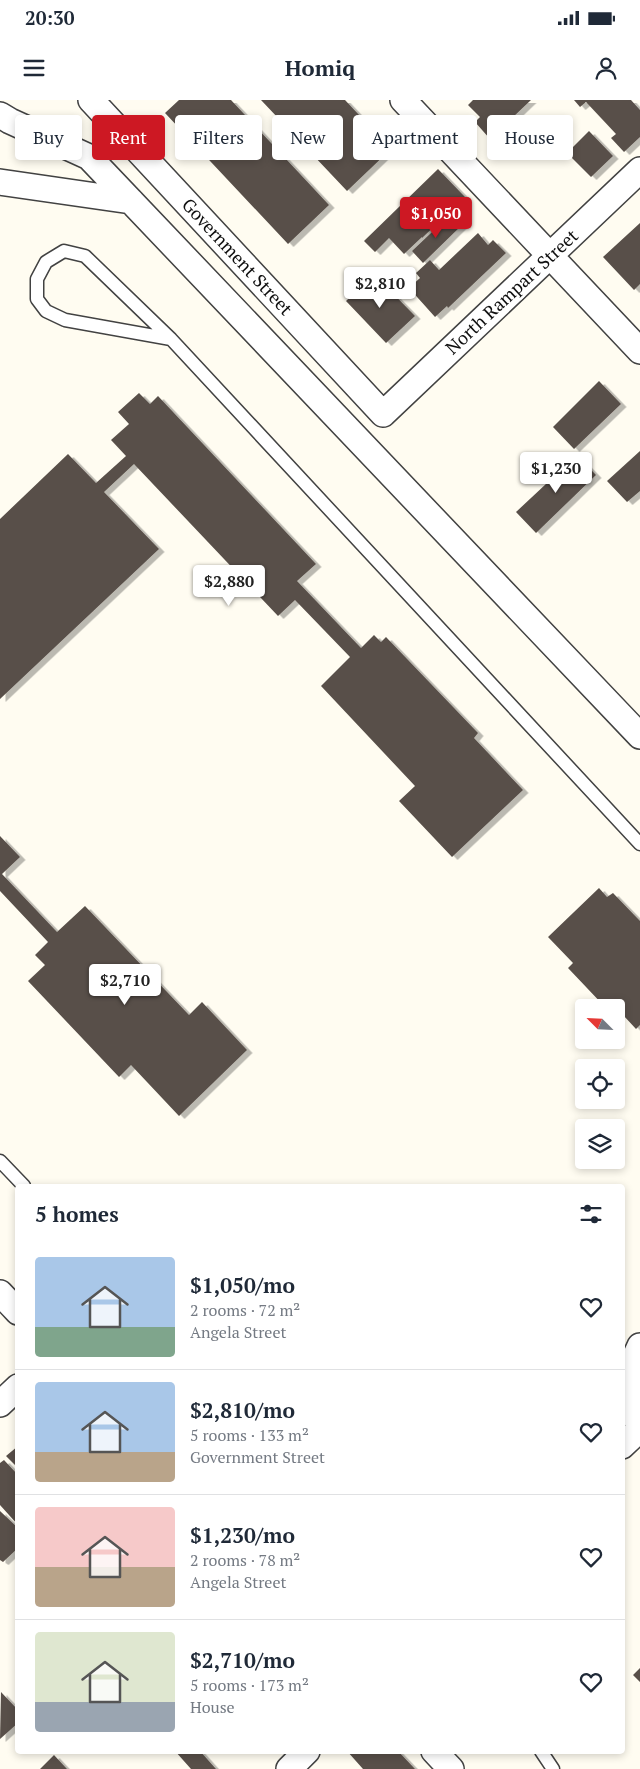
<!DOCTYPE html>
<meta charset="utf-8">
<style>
:root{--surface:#fff;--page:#f2f2f3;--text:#1f2937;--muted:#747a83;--line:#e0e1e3;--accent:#cd1823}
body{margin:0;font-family:"PT Serif",serif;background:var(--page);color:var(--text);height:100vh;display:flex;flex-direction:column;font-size:19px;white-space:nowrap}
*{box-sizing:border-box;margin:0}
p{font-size:16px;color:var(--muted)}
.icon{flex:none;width:28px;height:28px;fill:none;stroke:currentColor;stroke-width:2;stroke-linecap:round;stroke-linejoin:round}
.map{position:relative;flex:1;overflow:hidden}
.sheet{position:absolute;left:15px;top:1084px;width:610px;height:570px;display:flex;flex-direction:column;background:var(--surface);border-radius:5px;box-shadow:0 2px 8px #0003}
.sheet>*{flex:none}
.guide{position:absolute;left:15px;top:15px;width:610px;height:45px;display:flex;gap:10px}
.needle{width:32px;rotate:294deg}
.fabs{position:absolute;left:575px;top:899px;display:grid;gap:10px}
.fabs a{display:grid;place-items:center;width:50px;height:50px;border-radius:5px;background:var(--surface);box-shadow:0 2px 8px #0003;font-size:25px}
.price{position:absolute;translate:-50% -42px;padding:0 11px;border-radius:5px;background:#fff;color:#222;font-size:16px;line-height:32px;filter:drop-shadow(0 1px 2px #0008)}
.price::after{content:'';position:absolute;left:50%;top:30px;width:15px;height:11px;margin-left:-8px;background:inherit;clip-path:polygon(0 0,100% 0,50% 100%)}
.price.on{background:var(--accent);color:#fff}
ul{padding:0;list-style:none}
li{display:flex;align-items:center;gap:15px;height:125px;padding:0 20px}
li+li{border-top:1px solid var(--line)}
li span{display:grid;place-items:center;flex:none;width:140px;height:100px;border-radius:5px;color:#555}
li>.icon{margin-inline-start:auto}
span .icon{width:60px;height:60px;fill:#fffc;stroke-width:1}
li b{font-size:21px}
h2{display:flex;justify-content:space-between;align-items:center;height:60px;padding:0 20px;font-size:21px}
.chip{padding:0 18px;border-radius:5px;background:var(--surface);box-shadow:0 2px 8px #0003;font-size:18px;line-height:45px}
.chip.on{background:var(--accent);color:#fff}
.status{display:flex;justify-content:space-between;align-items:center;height:35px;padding:0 25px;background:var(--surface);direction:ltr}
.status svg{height:14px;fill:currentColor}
header{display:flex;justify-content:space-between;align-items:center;height:65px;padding:0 20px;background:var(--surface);font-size:22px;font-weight:700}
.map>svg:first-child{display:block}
</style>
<div class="status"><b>20:30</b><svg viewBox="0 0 49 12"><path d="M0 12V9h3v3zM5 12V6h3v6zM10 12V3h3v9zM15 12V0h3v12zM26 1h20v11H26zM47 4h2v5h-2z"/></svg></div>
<header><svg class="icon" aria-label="menu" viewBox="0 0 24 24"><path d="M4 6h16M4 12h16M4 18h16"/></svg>Homiq<svg class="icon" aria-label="person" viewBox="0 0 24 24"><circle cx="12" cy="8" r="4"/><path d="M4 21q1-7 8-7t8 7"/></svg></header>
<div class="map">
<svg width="640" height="1669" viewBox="0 0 640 1669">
<defs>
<filter id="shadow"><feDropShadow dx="5.5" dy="3" stdDeviation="0" flood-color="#0004"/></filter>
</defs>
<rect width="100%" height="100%" fill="#fffcf1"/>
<path fill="#59504a" filter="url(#shadow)" d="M179,0H231L329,105L288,144L165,13Z
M261,0H345L391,49L347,91Z
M473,0H531L490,39L475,22L480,17L468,5Z
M574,0H631L640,10V37L624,52L611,38L616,34L586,2L580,7Z
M589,31L613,56L591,77L567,53Z
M438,69L465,97L422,138V137L404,154L389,138L375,152L364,141Z
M450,115L461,126L423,163L412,151Z
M640,123V184L634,190L603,157Z
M478,133L488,145L493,140L506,153L448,208L447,206L435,217L409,188L420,178L416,173L430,160L439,170Z
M374,174L415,216L386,243L346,201Z
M599,281L621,304L574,349L553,327Z
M139,293L150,304L158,296L316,464L297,481L361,548L374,535L381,542L386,537L478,633L474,638L523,690L452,757L399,701L415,686L321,586L350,557L295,500L278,516L134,364L104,392L159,449L0,599V419L68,354L96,383L126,356L111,340L129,324L118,312Z
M640,351V391L627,402L607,381Z
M577,355L596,375L536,433L516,412Z
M0,736L20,757L2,774L57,832L85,806L189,915L202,902L247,950L179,1016L131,965L119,977L28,881L45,865L35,855L48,842L0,791Z
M599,788L607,797L613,793L640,821V925L636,929L611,902L605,907L568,868L573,863L548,837Z
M18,1346V1368L6,1356Z
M4,1360L18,1375V1425L0,1405V1363Z
M0,1411L18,1428V1448L3,1462L0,1460Z
M640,1568V1582L633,1575Z
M1,1592L18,1610V1623L0,1639Z
M175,1651H200L216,1669H191Z
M347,1651H398L415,1669H363Z
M54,1655L67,1669H40Z"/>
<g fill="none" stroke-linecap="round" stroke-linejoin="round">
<defs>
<path id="service" d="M171,239L65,220L46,211L37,199V179L46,162L64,151L85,156L171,239L640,744
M0,1061L24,1086
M541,1651L553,1669"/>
<path id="minor" d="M91,0L383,314L640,70
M403,0L640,251
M0,15L10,21L89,57L640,636
M0,82L131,101
M0,1193L18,1212
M640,1246C627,1270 629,1304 640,1329
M0,1304L18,1287
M622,1346L640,1329
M434,1651L451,1669
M289,1669L307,1651"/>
</defs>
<use href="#service" stroke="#424242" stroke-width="15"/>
<use href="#minor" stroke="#424242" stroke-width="28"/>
<use href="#service" stroke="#fff" stroke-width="12"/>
<use href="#minor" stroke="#fff" stroke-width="25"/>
</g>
<g text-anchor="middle" stroke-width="5" stroke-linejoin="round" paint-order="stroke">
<g font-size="18" fill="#0f0f0f" stroke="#fff">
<text transform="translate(237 157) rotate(47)" y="6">Government Street</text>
<text transform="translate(512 192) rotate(-43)" y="6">North Rampart Street</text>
</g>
</g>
</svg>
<div class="fabs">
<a><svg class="needle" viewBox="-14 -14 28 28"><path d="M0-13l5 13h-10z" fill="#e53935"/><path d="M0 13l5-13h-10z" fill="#747a83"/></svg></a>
<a><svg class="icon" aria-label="locate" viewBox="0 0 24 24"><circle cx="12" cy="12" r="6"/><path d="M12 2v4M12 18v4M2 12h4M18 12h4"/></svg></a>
<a><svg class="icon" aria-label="layers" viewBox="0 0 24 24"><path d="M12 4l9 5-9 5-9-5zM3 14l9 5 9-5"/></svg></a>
</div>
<b class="price on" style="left:436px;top:139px">$1,050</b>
<b class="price" style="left:380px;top:209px">$2,810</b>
<b class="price" style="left:556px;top:394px">$1,230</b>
<b class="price" style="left:229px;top:507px">$2,880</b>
<b class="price" style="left:125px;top:906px">$2,710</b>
<div class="guide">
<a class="chip">Buy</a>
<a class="chip on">Rent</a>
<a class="chip">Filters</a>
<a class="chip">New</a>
<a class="chip">Apartment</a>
<a class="chip">House</a>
</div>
<section class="sheet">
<h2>5 homes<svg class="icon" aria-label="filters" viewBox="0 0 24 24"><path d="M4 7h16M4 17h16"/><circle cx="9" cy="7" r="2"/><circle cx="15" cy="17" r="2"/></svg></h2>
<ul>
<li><span style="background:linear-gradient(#a9c7e8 70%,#7fa58c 0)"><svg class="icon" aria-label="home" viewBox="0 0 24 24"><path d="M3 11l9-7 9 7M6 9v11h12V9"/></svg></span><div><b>$1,050/mo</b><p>2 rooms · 72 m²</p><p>Angela Street</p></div><svg class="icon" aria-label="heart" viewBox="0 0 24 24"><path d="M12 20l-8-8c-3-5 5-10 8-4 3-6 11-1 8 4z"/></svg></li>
<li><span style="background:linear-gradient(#a9c7e8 70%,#b9a48a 0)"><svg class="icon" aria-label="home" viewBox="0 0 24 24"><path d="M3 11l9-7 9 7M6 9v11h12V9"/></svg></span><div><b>$2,810/mo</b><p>5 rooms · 133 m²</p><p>Government Street</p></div><svg class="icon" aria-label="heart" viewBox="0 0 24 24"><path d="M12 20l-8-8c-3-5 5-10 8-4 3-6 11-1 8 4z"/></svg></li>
<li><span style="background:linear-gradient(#f6c9c9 60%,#b9a48a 0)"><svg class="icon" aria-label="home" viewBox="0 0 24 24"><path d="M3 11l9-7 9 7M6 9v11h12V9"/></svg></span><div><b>$1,230/mo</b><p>2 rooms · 78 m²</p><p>Angela Street</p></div><svg class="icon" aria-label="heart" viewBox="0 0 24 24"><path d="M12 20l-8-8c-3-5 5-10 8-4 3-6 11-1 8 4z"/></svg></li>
<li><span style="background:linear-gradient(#dfe7d0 70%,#9aa5b1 0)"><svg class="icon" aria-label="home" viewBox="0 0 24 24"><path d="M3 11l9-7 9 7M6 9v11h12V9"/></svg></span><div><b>$2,710/mo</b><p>5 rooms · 173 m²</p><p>House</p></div><svg class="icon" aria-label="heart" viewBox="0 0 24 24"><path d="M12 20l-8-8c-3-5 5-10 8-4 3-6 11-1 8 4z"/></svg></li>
</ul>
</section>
</div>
